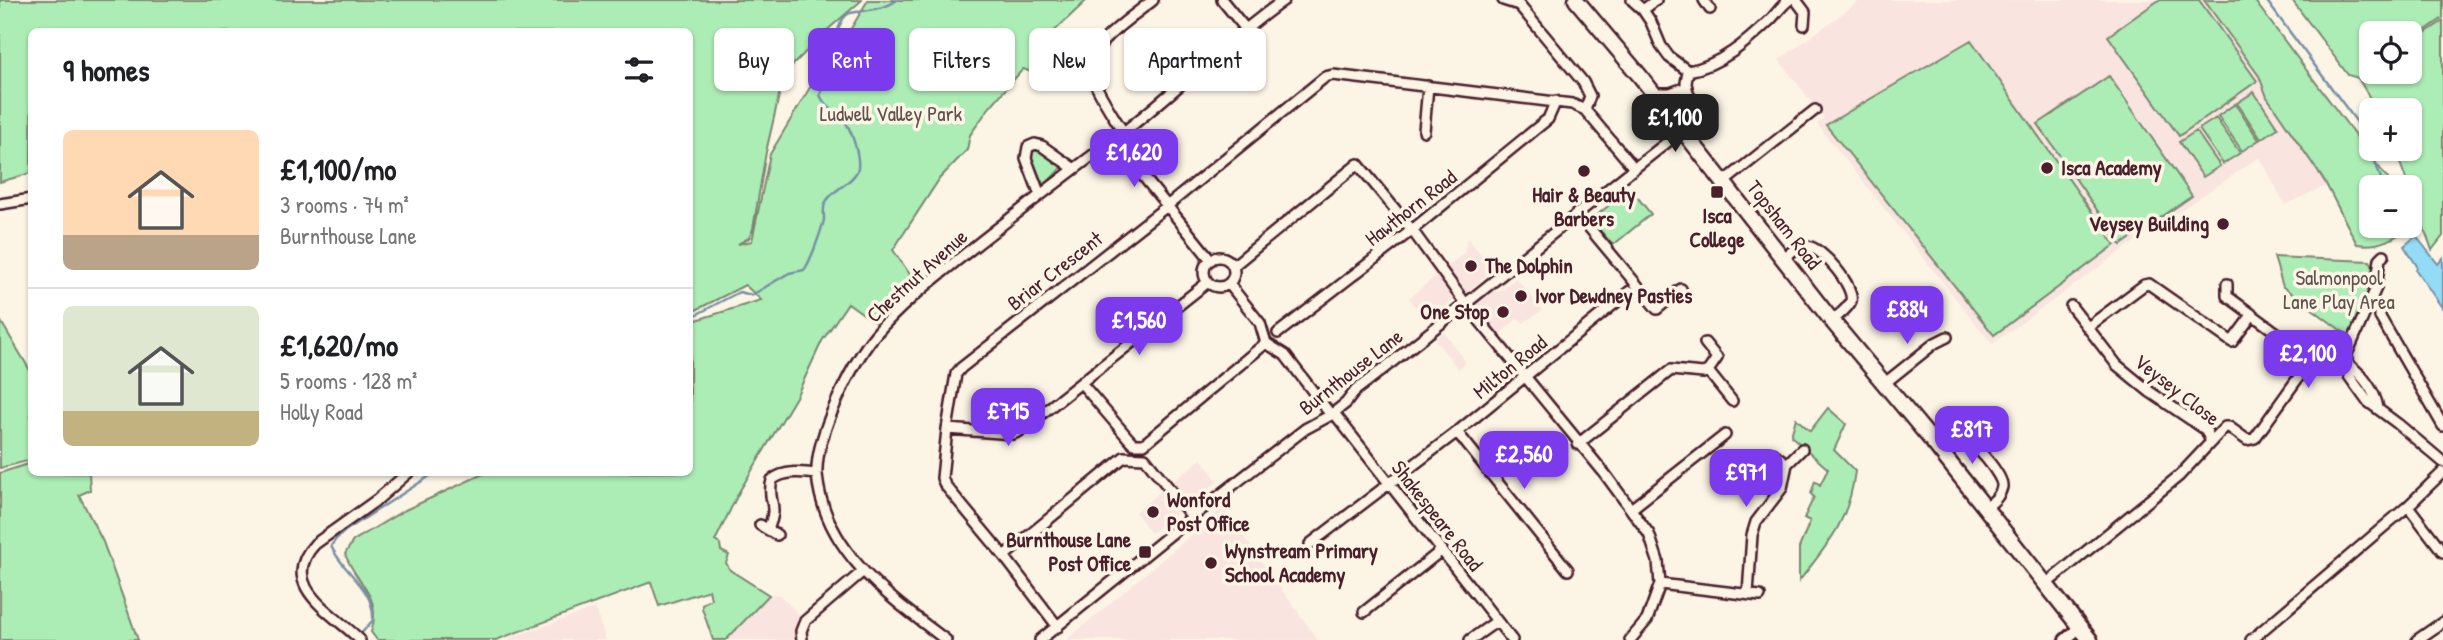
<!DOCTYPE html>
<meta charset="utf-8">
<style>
:root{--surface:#fff;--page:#f2f2f2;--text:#202124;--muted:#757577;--line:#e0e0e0;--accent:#7c3aed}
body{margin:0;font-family:"Patrick Hand",sans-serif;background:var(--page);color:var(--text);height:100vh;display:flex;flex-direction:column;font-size:26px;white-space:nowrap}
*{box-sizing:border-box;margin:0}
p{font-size:23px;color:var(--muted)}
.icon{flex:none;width:38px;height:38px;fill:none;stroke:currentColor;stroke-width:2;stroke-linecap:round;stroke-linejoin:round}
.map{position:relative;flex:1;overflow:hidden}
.sheet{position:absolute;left:28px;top:28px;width:665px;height:448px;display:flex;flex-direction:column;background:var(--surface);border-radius:10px;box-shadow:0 2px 5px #0004}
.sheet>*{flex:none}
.hud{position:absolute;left:714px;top:28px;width:665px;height:63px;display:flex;gap:14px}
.tools{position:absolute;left:2359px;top:21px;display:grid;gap:14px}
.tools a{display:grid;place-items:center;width:63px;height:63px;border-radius:10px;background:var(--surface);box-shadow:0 2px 5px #0004;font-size:35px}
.price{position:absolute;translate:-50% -60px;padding:0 16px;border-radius:14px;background:var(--accent);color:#fff;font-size:23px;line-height:46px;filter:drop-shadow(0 2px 4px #0008)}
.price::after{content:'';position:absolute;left:50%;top:42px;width:21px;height:16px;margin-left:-10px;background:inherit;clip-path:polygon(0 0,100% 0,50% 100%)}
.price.active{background:#222;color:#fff}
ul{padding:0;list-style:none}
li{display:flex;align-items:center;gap:21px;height:175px;padding:0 35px}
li+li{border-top:2px solid var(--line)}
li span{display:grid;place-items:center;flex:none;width:196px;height:140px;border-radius:10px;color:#555}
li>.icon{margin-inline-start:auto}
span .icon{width:84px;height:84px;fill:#fffc;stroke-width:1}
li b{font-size:30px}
h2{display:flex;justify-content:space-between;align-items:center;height:84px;padding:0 35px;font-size:30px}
.tag{padding:0 24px;border-radius:10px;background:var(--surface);box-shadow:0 2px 5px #0004;font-size:24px;line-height:63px}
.tag.active{background:var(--accent);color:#fff}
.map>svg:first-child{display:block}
</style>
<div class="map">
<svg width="2443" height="640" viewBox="0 0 2443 640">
<rect width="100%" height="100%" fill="#fcf5e5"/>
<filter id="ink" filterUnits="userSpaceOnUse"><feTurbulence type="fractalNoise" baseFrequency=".0143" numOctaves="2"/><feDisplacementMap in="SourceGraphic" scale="14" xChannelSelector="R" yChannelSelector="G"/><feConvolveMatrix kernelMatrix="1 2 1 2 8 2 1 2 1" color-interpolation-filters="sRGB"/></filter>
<g filter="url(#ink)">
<path fill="#f9e4e0" d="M1861,0H2224L2340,179L2285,205L2260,157L2144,235L1992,344L1817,124L1824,118L1779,60Z
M1467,237L1493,269L1466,293L1446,268L1464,253Z
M1437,275L1456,298L1426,321L1409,298Z
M1516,278L1543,310L1523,323L1518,318L1498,336L1475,308V303L1493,291L1498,292Z
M1444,332L1466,363L1458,369L1435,340Z
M1201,459L1218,481L1151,533L1135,512Z
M1223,508L1318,640H1066L1094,617Z
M769,595H780L800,616L795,632L797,640H726Z
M595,608L606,640H503L541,627Z"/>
<path fill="#acedb5" stroke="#7b8670" stroke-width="2" d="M0,0H862L825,32L784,74L766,152L753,229L749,238L738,244L752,241L770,154L815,79L833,59L868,0H1087L1046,39L1049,62L1060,72L1042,76L1023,69L989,108L970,135L967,150L940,178L893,250L916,283L898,292L894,304L877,324L848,303L822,341L796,397L739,492L715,541L720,544L721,551L729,555L726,563L730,570L769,595L726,640H713L702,608V604L711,599L709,590L659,606L651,582L496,640H377L371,632C383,595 357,586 345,554L353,541L403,511L485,473L690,472V322L761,300L745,285L690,313V32H32L31,173L0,182Z
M2159,0H2199L2257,81L2179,136L2108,36Z
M2204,0H2254L2394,187H2371V226H2410V215L2414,225C2396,237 2380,248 2357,244L2325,182L2267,97L2259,76Z
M2292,0H2443V18L2410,41V33H2371V72H2410V43L2443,21V236L2432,250L2395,149H2410V110H2377L2358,78L2348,75Z
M1971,40L2115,245L1994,335L1826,125Z
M2109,76L2192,196L2121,245L2038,124Z
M2254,92L2278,128L2261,139L2237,103Z
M2235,104L2259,140L2242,151L2218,116Z
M2216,118L2240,153L2223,164L2199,129Z
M2196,131L2220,166L2203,177L2179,142Z
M1036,149L1062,167L1044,186L1030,158L1031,151Z
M1630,188L1651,214L1613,245L1591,220Z
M2274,257L2370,261L2375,271L2374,280L2351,338L2283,287Z
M0,320L31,372V460L0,468Z
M1828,408L1846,424L1834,450L1855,471C1849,521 1829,543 1799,581V548L1810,521L1804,518L1814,497L1811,494L1815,481L1820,485L1828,469L1791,436L1796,418L1810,431Z
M31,463L32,472L89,473L90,490L79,495L103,542L138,640H0V473Z"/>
<path fill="#94dbf6" stroke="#7690a5" stroke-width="2" d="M2416,236L2438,264L2443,258V309L2416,270L2417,266L2404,246Z"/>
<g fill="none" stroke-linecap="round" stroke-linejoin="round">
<path stroke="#7690a5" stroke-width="2.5" d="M2266,0L2365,133L2384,187
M690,318L739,292L752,295L789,273L804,270C811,261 821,231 824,220C824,215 823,208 825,204C830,191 849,185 856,173C863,163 851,126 842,118C833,109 825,107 820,95C823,88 827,81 828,74C831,62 836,17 850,13C866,10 884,10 897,0
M360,635L373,620C375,588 343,573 331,546L336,539L345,531L436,472"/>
<defs>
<path id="minor" d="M1222,0L1245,28
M1503,0L1519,5L1583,82L1590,96L1585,110
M1632,0L1643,10L1651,22L1661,46L1669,57L1688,71
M1704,0L1710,9
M1796,0L1805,12L1804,25
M1643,10L1656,0
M1653,93H1670L1687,87
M1424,131L1428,86
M1123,132C1113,115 1096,91 1091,73C1083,47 1135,15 1153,0
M1113,139L1211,260
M1724,182L1815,110
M1040,195L1026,158L1028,147L1035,144L1042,146L1073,168
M0,204L32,199
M1577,213L1657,309L1681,289
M2384,255L2380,259L2376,288L2347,354L2349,376L2367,401L2398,424L2443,462
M1204 272a15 15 0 1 1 30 0a15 15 0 1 1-30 0Z
M1783,259C1790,253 1798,245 1807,246C1822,247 1855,287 1851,301C1848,309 1838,315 1832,321
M1233,266L1358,164L1412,230L1465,303L1605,474L1649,534L1658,561L1660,584L1647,620L1630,640
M1229,284L1260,323L1266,343L1285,355L1331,415
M2071,306L2117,365L2150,392L2206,430L2211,442
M2380,312V317L2443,426
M2088,327L2144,285L2149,284L2232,342L2252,315
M1278,333L1412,230L1548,119L1556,101
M2349,365C2363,375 2375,391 2378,408
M1708,371L1732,401
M1885,383L1935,343L1947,337
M1082,384L1129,439L1134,444H1144L1266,343
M1334,413L1512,640
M947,429L1013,434L1020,431L1208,282
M1457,432L1568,570
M1933,442C1942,439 1952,436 1961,437C1972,439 2004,476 2002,487C2000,497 1992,502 1985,509
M1578,444L1671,370L1703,373L1708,371L1717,358L1705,343
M1773,453L1787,464
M2408,506L2443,552
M1631,509L1725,435
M760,525L777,535
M768,529C780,503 766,501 772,480C784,470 803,472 817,474
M1310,544L1457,432L1630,291
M1004,556L1124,457L1145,458L1192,517
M1660,584L1760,596
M2046,584L2179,476L2225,427H2229L2247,440L2255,438L2308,364L2309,357L2307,355L2227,296V284
M1748,594L1752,535L1756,522L1782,488L1787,464L1802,449
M1364,612L1442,550
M1058,627L1004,556L945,485L942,478L947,429L956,374L961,368L1167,206L1325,77L1333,75L1572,104L1585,110L1634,168
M360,640C335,614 276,586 315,544L378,499L409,472
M802,640L801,631L805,621L862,572
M946,640C890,598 823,551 817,474C815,437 852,363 875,335C902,303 938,276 970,250C1017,213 1064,176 1112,141C1171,97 1223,43 1284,0
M1040,640L1192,517L1305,429L1331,415L1346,403L1356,390C1468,304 1576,213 1688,126C1704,112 1687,99 1686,83C1686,82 1688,73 1688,71C1720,66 1748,41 1770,20C1777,13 1782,5 1789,0
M1470,640L1497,621
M2251,640L2408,506L2443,472
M2417,640L2443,622"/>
<path id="tertiary" d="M2065,640L2080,627"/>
<path id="primary" d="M1576,0L1640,76L1832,321L1933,442L2090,640"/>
</defs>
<use href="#minor" stroke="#4a1f2b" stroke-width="14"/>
<use href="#tertiary" stroke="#4a1f2b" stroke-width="16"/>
<use href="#primary" stroke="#4a1f2b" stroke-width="19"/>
<use href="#minor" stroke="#fcf5e5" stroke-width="9"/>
<use href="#tertiary" stroke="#fcf5e5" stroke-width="10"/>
<use href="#primary" stroke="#fcf5e5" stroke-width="14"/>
</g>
</g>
<g fill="#4a1f2b" stroke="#fcf5e5" stroke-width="2.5">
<circle cx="2047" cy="168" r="7"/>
<circle cx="1584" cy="171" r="7"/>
<rect x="1710" y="185" width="14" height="14" rx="3.5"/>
<circle cx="2223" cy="224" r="7"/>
<circle cx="1471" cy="266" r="7"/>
<circle cx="1521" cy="296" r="7"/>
<circle cx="1503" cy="312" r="7"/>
<circle cx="1153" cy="512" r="7"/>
<rect x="1138" y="545" width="14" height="14" rx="3.5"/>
<circle cx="1211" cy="563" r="7"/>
</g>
<g text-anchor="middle" stroke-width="7" stroke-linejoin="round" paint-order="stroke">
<g font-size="21" fill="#62524e" stroke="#fcf5e5">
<text x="891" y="121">Ludwell Valley Park</text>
<text x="2339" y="285">Salmonpool<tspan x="2339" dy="24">Lane Play Area</tspan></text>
</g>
<g font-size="21" font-weight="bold" fill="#4a1f2b" stroke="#fcf5e5" text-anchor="start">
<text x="2061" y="175">Isca Academy</text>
<text x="1584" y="202" text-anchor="middle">Hair &amp; Beauty<tspan x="1584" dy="24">Barbers</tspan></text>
<text x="1717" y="223" text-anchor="middle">Isca<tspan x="1717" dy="24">College</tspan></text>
<text x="2209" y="231" text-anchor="end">Veysey Building</text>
<text x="1485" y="273">The Dolphin</text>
<text x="1535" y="303">Ivor Dewdney Pasties</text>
<text x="1489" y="319" text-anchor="end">One Stop</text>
<text x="1167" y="507">Wonford<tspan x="1167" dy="24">Post Office</tspan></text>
<text x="1131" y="547" text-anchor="end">Burnthouse Lane<tspan x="1131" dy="24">Post Office</tspan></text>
<text x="1225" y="558">Wynstream Primary<tspan x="1225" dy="24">School Academy</tspan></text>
</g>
<g font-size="21" fill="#4a1f2b" stroke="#fcf5e5">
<text transform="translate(1411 208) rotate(-38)" y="7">Hawthorn Road</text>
<text transform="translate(1784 225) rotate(52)" y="7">Topsham Road</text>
<text transform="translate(1055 271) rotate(-38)" y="7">Briar Crescent</text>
<text transform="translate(917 276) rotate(-42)" y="7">Chestnut Avenue</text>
<text transform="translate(1510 367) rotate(-39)" y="7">Milton Road</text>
<text transform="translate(1351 372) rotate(-38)" y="7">Burnthouse Lane</text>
<text transform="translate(2177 390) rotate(38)" y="7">Veysey Close</text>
<text transform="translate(1437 516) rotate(52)" y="7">Shakespeare Road</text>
</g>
</g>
</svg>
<div class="tools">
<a><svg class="icon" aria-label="locate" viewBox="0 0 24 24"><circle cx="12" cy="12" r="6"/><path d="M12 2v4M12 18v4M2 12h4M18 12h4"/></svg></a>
<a>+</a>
<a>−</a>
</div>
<b class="price active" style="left:1675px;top:154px">£1,100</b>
<b class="price" style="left:1134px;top:189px">£1,620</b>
<b class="price" style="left:1907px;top:346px">£884</b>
<b class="price" style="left:1139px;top:357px">£1,560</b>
<b class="price" style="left:2308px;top:390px">£2,100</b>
<b class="price" style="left:1008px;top:448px">£715</b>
<b class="price" style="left:1972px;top:466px">£817</b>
<b class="price" style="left:1524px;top:491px">£2,560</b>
<b class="price" style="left:1746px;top:509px">£971</b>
<div class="hud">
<a class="tag">Buy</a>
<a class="tag active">Rent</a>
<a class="tag">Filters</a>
<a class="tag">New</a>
<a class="tag">Apartment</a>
</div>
<section class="sheet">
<h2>9 homes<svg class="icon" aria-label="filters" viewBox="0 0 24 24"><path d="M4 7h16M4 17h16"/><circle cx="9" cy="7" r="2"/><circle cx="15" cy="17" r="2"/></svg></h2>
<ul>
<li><span style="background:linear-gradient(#ffd9b3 75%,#b9a48a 0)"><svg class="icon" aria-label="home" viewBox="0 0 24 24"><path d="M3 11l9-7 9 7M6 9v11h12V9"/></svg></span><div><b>£1,100/mo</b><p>3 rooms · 74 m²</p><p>Burnthouse Lane</p></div></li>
<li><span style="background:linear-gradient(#dfe7d0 75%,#c2b280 0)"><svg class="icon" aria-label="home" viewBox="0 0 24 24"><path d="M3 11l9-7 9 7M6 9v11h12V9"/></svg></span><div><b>£1,620/mo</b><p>5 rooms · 128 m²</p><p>Holly Road</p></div></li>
</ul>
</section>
</div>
